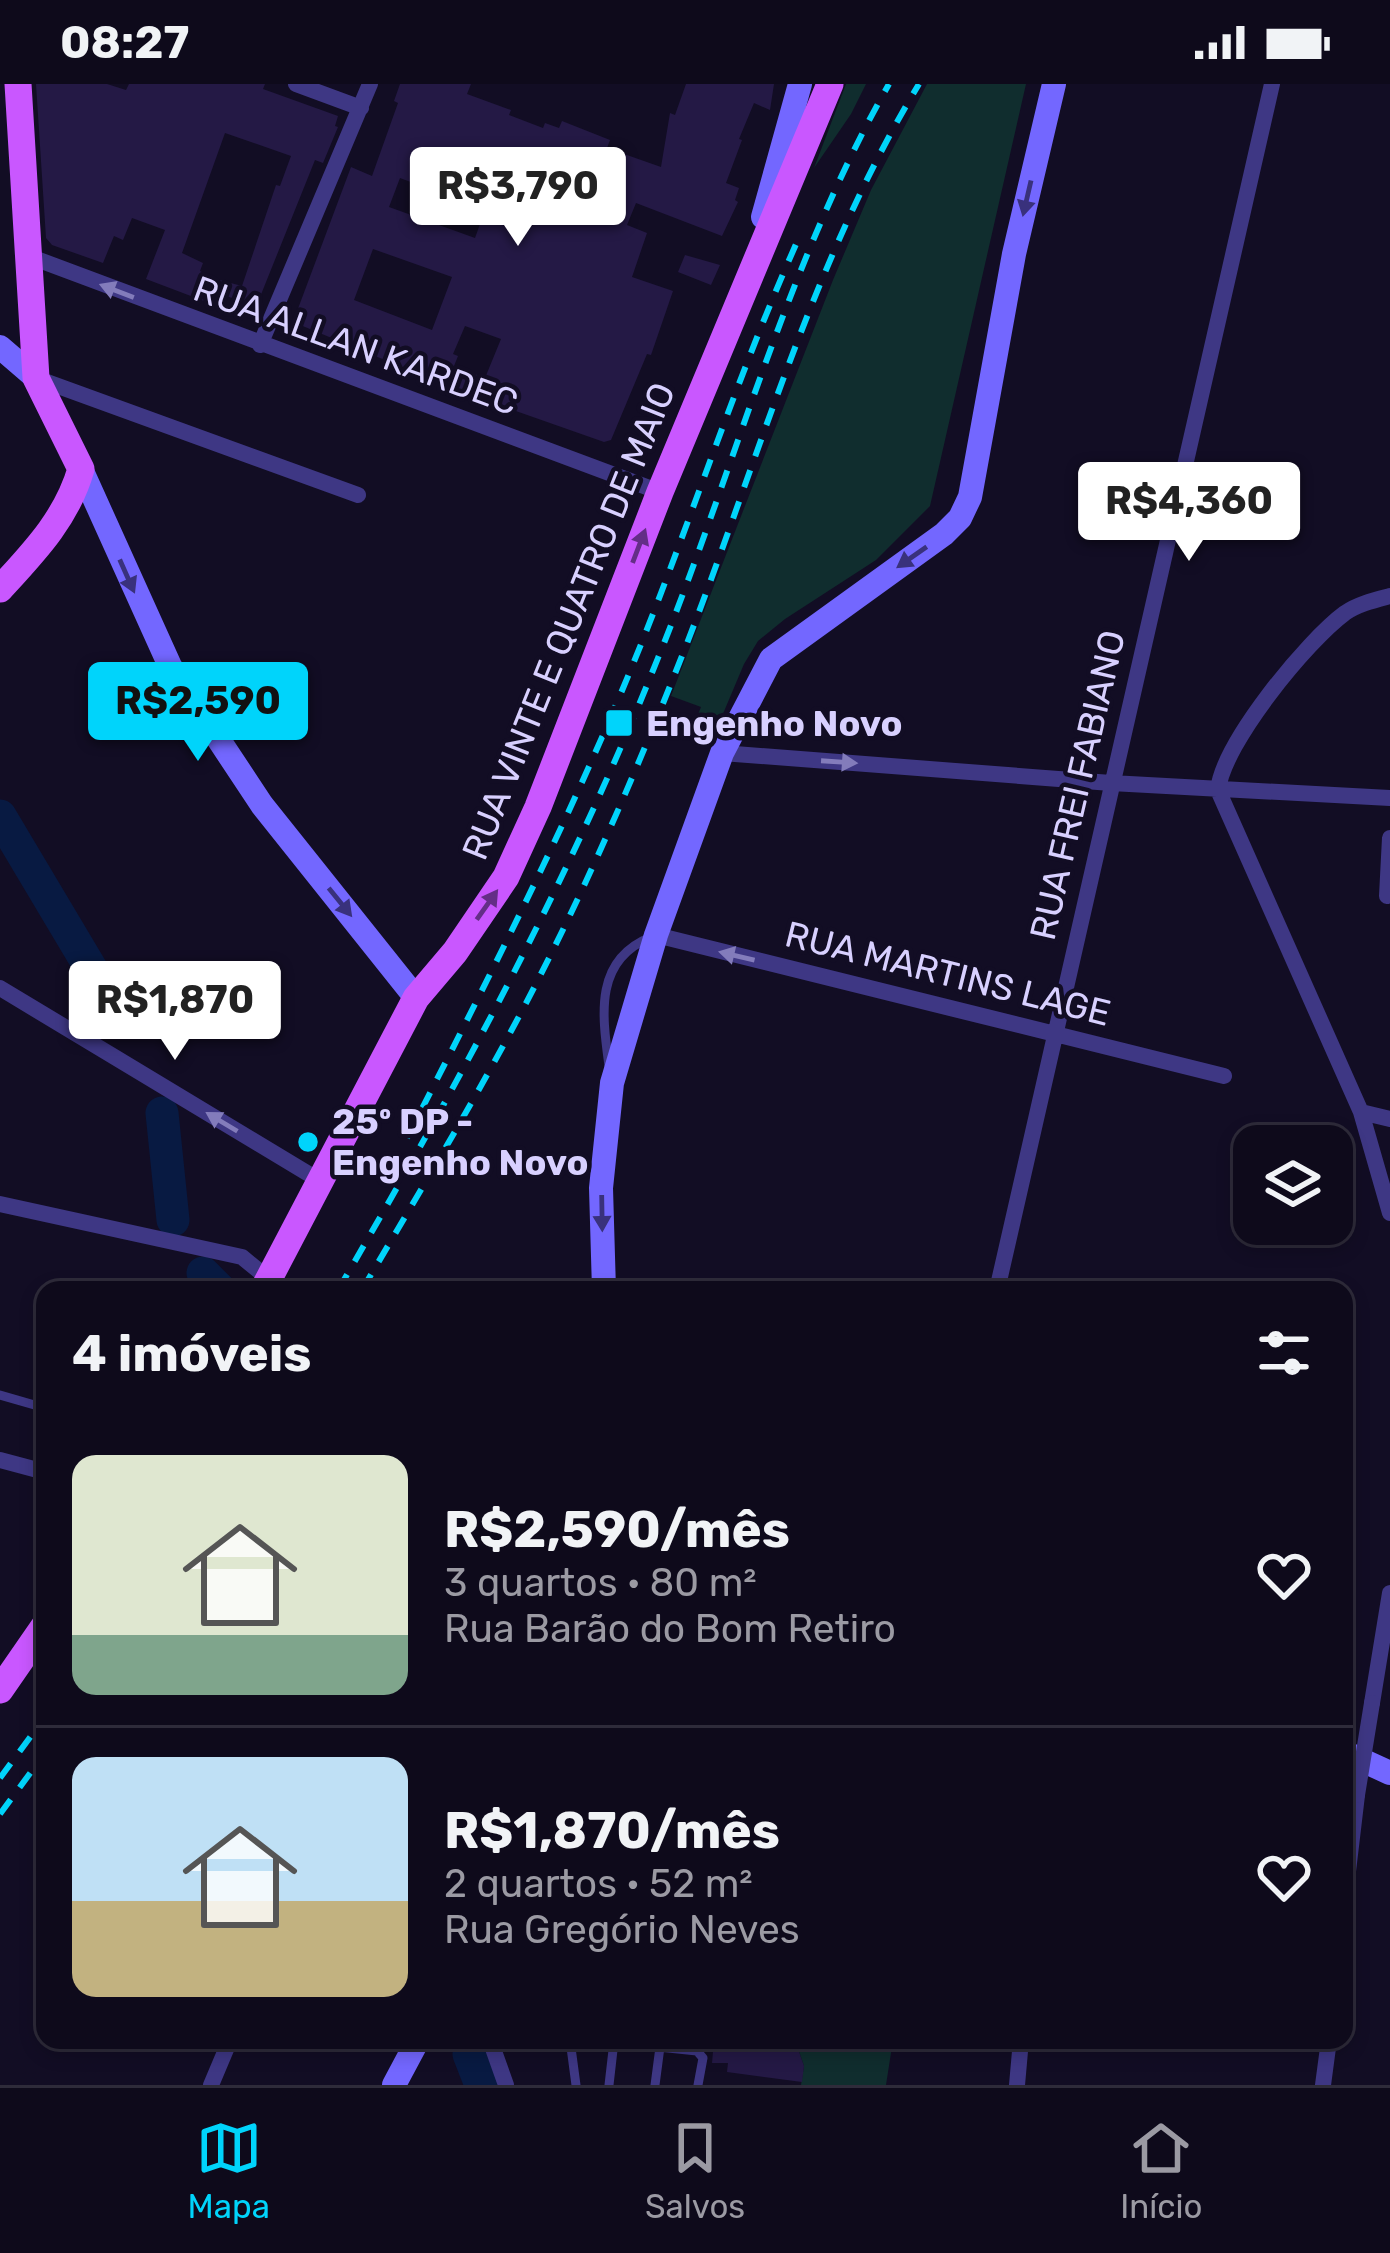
<!DOCTYPE html>
<html lang="pt">
<meta charset="utf-8">
<style>
:root{--surface:#0e0a1b;--page:#171324;--text:#f1f3f6;--muted:#9b9aa3;--line:#2e2b3a;--accent:#00d4fb}
body{margin:0;font-family:Rubik,sans-serif;background:var(--page);color:var(--text);height:100vh;display:flex;flex-direction:column;font-size:45px;white-space:nowrap}
*{box-sizing:border-box;margin:0}
p{font-size:39px;color:var(--muted)}
.icon{flex:none;width:66px;height:66px;fill:none;stroke:currentColor;stroke-width:2;stroke-linecap:round;stroke-linejoin:round}
.map{position:relative;flex:1;overflow:hidden}
.drawer{position:absolute;left:36px;top:1197px;width:1317px;height:768px;display:flex;flex-direction:column;background:var(--surface);border-radius:24px;box-shadow:0 6px 18px #0003,0 0 0 3px var(--line)}
.drawer>*{flex:none}
.buttons{position:absolute;left:1233px;top:1041px;display:grid;gap:24px}
.buttons a{display:grid;place-items:center;width:120px;height:120px;border-radius:24px;background:var(--surface);box-shadow:0 6px 18px #0003,0 0 0 3px var(--line);font-size:60px}
.price{position:absolute;translate:-50% -102px;padding:0 27px;border-radius:12px;background:#fff;color:#222;font-size:39px;line-height:78px;filter:drop-shadow(0 3px 6px #0008)}
.price::after{content:'';position:absolute;left:50%;top:72px;width:36px;height:27px;margin-left:-18px;background:inherit;clip-path:polygon(0 0,100% 0,50% 100%)}
.price.active{background:var(--accent);color:#111}
ul{padding:0;list-style:none}
li{display:flex;align-items:center;gap:36px;height:300px;padding:0 36px}
li+li{border-top:3px solid var(--line)}
li span{display:grid;place-items:center;flex:none;width:336px;height:240px;border-radius:24px;color:#555}
li>.icon{margin-inline-start:auto}
span .icon{width:144px;height:144px;fill:#fffc;stroke-width:1}
li b{font-size:51px}
h2{display:flex;justify-content:space-between;align-items:center;height:144px;padding:0 36px;font-size:51px}
.status{display:flex;justify-content:space-between;align-items:center;height:84px;padding:0 60px;background:var(--surface);direction:ltr}
.status svg{height:33px;fill:currentColor}
.dock{display:flex;justify-content:space-around;align-items:center;height:168px;border-top:3px solid var(--line);background:var(--surface);font-size:33px;color:var(--muted)}
.dock a{display:grid;justify-items:center;gap:6px}
.dock .active{color:var(--accent)}
.map>svg:first-child{display:block}
</style>
<div class="status"><b>08:27</b><svg viewBox="0 0 49 12"><path d="M0 12V9h3v3zM5 12V6h3v6zM10 12V3h3v9zM15 12V0h3v12zM26 1h20v11H26zM47 4h2v5h-2z"/></svg></div>
<div class="map">
<svg width="1390" height="2001" viewBox="0 0 1390 2001">
<rect width="100%" height="100%" fill="#120d24"/>
<path fill="#102d2e" d="M846,0H866L851,30L814,84Z
M927,0H1026L930,422L876,476L785,535L758,557L744,580L717,644L694,640L701,623L671,612L833,196L871,106Z
M795,1956H893L886,2001H801L804,1982Z"/>
<g fill="none" stroke-linecap="round" stroke-linejoin="round">
<path stroke="#081a42" stroke-width="33" d="M0,732L118,930
M162,1029L173,1136
M203,1189L220,1206
M469,1970L481,2001"/>
</g>
<path fill="#241945" fill-rule="evenodd" d="M36,0H107L126,6L129,0H265L263,5L338,32L335,42L338,43L323,79L315,76L256,223L208,205L204,217L146,195L165,146L132,134L123,156L114,152L103,179L52,161L46,154ZM225,49L291,72L280,102L276,101L242,202L212,194L200,187L203,179L182,169Z
M400,0H471L467,10L511,26L509,31L543,44L545,39L559,44L562,37L610,56L607,64L661,83L670,29L675,31L686,0H774L770,26L754,19L739,55L742,56L726,99L739,104L735,116L738,118L722,152L636,119L627,141L647,149L632,193L673,207L651,271L647,270L611,356L604,358L467,310L293,238L351,83L372,92L398,19L394,17ZM400,94L485,126L475,154L389,123ZM373,165L452,193L432,246L354,216ZM465,242L501,255L485,294L454,282L458,272L453,270Z
M685,171L720,181L711,201L678,188Z
M714,1956H795L804,1982L802,1998L727,1988L728,1979H712Z"/>
<g fill="none" stroke-linecap="round" stroke-linejoin="round">
<path stroke="#3e3784" stroke-width="9" d="M609,982C602,930 594,876 651,853
M0,1311L45,1324
M570,1956L576,2001
M609,2001L613,1966L620,1959L697,1967L703,1974L698,2001
M655,2001L660,1963"/>
<path stroke="#3e3784" stroke-width="16" d="M296,0L361,24
M31,173L660,408
M260,261L370,0
M36,294L358,411
M1390,512C1375,516 1358,520 1345,529C1307,557 1223,659 1218,706L1361,1028L1390,1129
M722,669L1111,699L1390,714
M1387,812L1390,754
M656,851L1224,992
M0,904L322,1098
M1361,1028L1390,1035
M0,1120L242,1173L270,1196
M997,1206L1272,0
M0,1376L45,1388
M1372,1619L1390,1509
M1344,1821L1357,1711
M490,1956L506,2001
M211,2001L230,1956
M1017,2001L1021,1956
M1323,2001L1329,1956"/>
<path stroke="#7367ff" stroke-width="24" d="M763,133L800,0
M0,263L36,294
M81,385L170,582L262,721L416,914
M604,1206L601,1104L612,999L656,851L722,669L771,575L944,450L960,434L970,413L1014,170L1054,0
M1344,1668L1390,1689
M394,2001L418,1956"/>
<path stroke="#c957ff" stroke-width="27" d="M0,505C34,468 67,434 81,385L36,294L18,0
M263,1206L416,914L455,868L506,793L538,723L660,408L830,0
M0,1606L45,1541"/>
<path stroke="#00d4fb" stroke-width="6" stroke-dasharray="18 15" stroke-linecap="butt" d="M407,1054C482,907 557,761 621,609C684,460 731,306 797,158
M338,1206C459,999 569,797 658,574C735,384 787,179 889,0
M362,1206C417,1112 474,1018 525,921C580,816 628,707 672,597C753,398 807,185 919,0
M0,1694L45,1633
M0,1730L45,1669"/>
<path stroke="#3e3784" stroke-width="16" d="M1357,1711L1372,1619"/>
</g>
<defs><path id="oneway-solid" d="M-6-.8H1V-3.2L6.5 0L1 3.2V.8H-6Z" transform="scale(3)"/></defs>
<g fill="#39317c">
<use href="#oneway-solid" transform="translate(1027 114) rotate(103)"/>
<use href="#oneway-solid" transform="translate(912 473) rotate(145)"/>
<use href="#oneway-solid" transform="translate(127 492) rotate(66)"/>
<use href="#oneway-solid" transform="translate(340 818) rotate(51)"/>
<use href="#oneway-solid" transform="translate(602 1129) rotate(89)"/>
</g>
<g fill="#837cbb">
<use href="#oneway-solid" transform="translate(117 207) rotate(-159)"/>
<use href="#oneway-solid" transform="translate(839 678) rotate(4)"/>
<use href="#oneway-solid" transform="translate(737 872) rotate(-167)"/>
<use href="#oneway-solid" transform="translate(222 1038) rotate(-149)"/>
</g>
<g fill="#642e87">
<use href="#oneway-solid" transform="translate(639 462) rotate(-69)"/>
<use href="#oneway-solid" transform="translate(487 821) rotate(-55)"/>
</g>
<g fill="#00d4fb" stroke="#120d24" stroke-width="4.5">
<rect x="604" y="624" width="30" height="30" rx="6"/>
<circle cx="308" cy="1058" r="12"/>
</g>
<g text-anchor="middle" stroke-width="9" stroke-linejoin="round" paint-order="stroke">
<g font-size="36" fill="#d8d0ff" stroke="#120d24">
<text transform="translate(356 261) rotate(20)" y="13">RUA ALLAN KARDEC</text>
<text transform="translate(568 537) rotate(-68)" y="13">RUA VINTE E QUATRO DE MAIO</text>
<text transform="translate(1077 701) rotate(-77)" y="13">RUA FREI FABIANO</text>
<text transform="translate(948 889) rotate(14)" y="13">RUA MARTINS LAGE</text>
</g>
<g font-size="36" font-weight="bold" fill="#d8d0ff" stroke="#120d24" text-anchor="start">
<text x="646" y="652">Engenho Novo</text>
<text x="332" y="1050">25º DP -<tspan x="332" dy="41">Engenho Novo</tspan></text>
</g>
</g>
</svg>
<div class="buttons">
<a><svg class="icon" aria-label="layers" viewBox="0 0 24 24"><path d="M12 4l9 5-9 5-9-5zM3 14l9 5 9-5"/></svg></a>
</div>
<b class="price" style="left:518px;top:165px">R$3,790</b>
<b class="price" style="left:1189px;top:480px">R$4,360</b>
<b class="price active" style="left:198px;top:680px">R$2,590</b>
<b class="price" style="left:175px;top:979px">R$1,870</b>
<section class="drawer">
<h2>4 imóveis<svg class="icon" aria-label="filters" viewBox="0 0 24 24"><path d="M4 7h16M4 17h16"/><circle cx="9" cy="7" r="2"/><circle cx="15" cy="17" r="2"/></svg></h2>
<ul>
<li><span style="background:linear-gradient(#dfe7d0 75%,#7fa58c 0)"><svg class="icon" aria-label="home" viewBox="0 0 24 24"><path d="M3 11l9-7 9 7M6 9v11h12V9"/></svg></span><div><b>R$2,590/mês</b><p>3 quartos · 80 m²</p><p>Rua Barão do Bom Retiro</p></div><svg class="icon" aria-label="heart" viewBox="0 0 24 24"><path d="M12 20l-8-8c-3-5 5-10 8-4 3-6 11-1 8 4z"/></svg></li>
<li><span style="background:linear-gradient(#bfe0f5 60%,#c2b280 0)"><svg class="icon" aria-label="home" viewBox="0 0 24 24"><path d="M3 11l9-7 9 7M6 9v11h12V9"/></svg></span><div><b>R$1,870/mês</b><p>2 quartos · 52 m²</p><p>Rua Gregório Neves</p></div><svg class="icon" aria-label="heart" viewBox="0 0 24 24"><path d="M12 20l-8-8c-3-5 5-10 8-4 3-6 11-1 8 4z"/></svg></li>
</ul>
</section>
</div>
<nav class="dock">
<a class="active"><svg class="icon" aria-label="map" viewBox="0 0 24 24"><path d="M3 6l6-2 6 2 6-2v14l-6 2-6-2-6 2zM9 4v14M15 6v14"/></svg>Mapa</a>
<a><svg class="icon" aria-label="saved" viewBox="0 0 24 24"><path d="M7 4h10v16l-5-4-5 4z"/></svg>Salvos</a>
<a><svg class="icon" aria-label="home" viewBox="0 0 24 24"><path d="M3 11l9-7 9 7M6 9v11h12V9"/></svg>Início</a>
</nav>
